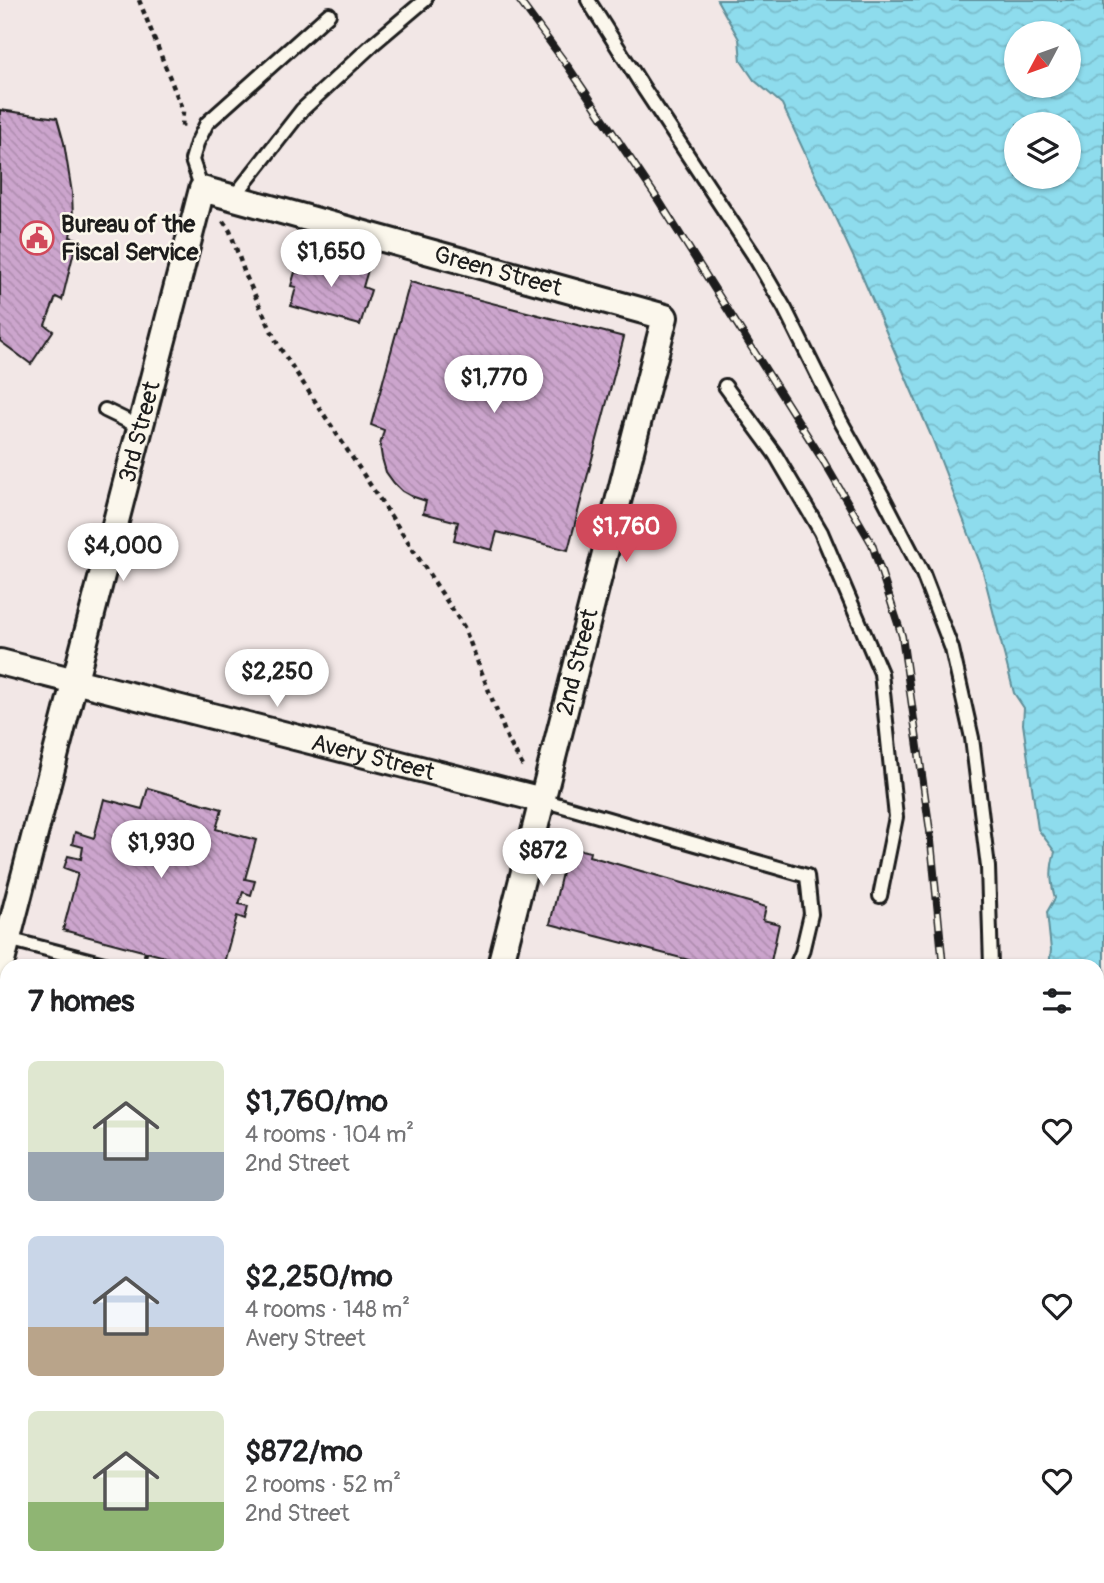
<!DOCTYPE html>
<meta charset="utf-8">
<style>
:root{--surface:#fff;--page:#f2f2f2;--text:#202124;--muted:#757577;--accent:#d1495b}
body{margin:0;font-family:Pangolin,sans-serif;background:var(--page);color:var(--text);height:100vh;display:flex;flex-direction:column;font-size:26px;white-space:nowrap}
*{box-sizing:border-box;margin:0}
p{font-size:23px;color:var(--muted)}
.icon{flex:none;width:38px;height:38px;fill:none;stroke:currentColor;stroke-width:2;stroke-linecap:round;stroke-linejoin:round}
.map{position:relative;flex:1;overflow:hidden}
.details{position:absolute;left:0px;top:959px;width:1104px;height:625px;display:flex;flex-direction:column;background:var(--surface);border-radius:21px 21px 0 0;box-shadow:0 2px 5px #0004}
.details>*{flex:none}
.needle{width:46px;rotate:229deg}
.tools{position:absolute;left:1004px;top:21px;display:grid;gap:14px}
.tools a{display:grid;place-items:center;width:77px;height:77px;border-radius:50%;background:var(--surface);box-shadow:0 2px 5px #0004;font-size:35px}
.price{position:absolute;translate:-50% -60px;padding:0 16px;border-radius:24px;background:#fff;color:#222;font-size:23px;line-height:46px;filter:drop-shadow(0 2px 4px #0008)}
.price::after{content:'';position:absolute;left:50%;top:42px;width:21px;height:16px;margin-left:-10px;background:inherit;clip-path:polygon(0 0,100% 0,50% 100%)}
.price.selected{background:var(--accent);color:#fff}
ul{padding:0;list-style:none}
li{display:flex;align-items:center;gap:21px;height:175px;padding:0 28px}
li span{display:grid;place-items:center;flex:none;width:196px;height:140px;border-radius:10px;color:#555}
li>.icon{margin-inline-start:auto}
span .icon{width:84px;height:84px;fill:#fffc;stroke-width:1}
li b{font-size:30px}
h2{display:flex;justify-content:space-between;align-items:center;height:84px;padding:0 28px;font-size:30px}
.map>svg:first-child{display:block}
</style>
<div class="map">
<svg width="1104" height="1583" viewBox="0 0 1104 1583">
<defs>
<pattern id="water-waves" width="16" height="10" patternUnits="userSpaceOnUse" patternTransform="scale(1.75)"><rect width="16" height="10" fill="#8edced"/><path d="M0 5q4-4 8 0t8 0" fill="none" stroke="#7abccb"/></pattern>
<pattern id="building-back-hatch" width="6" height="6" patternUnits="userSpaceOnUse" patternTransform="scale(1.75)"><rect width="6" height="6" fill="#cca5cd"/><path d="M-1 5l2 2M0 0l6 6M5-1l2 2" fill="none" stroke="#af8daf"/></pattern>
</defs>
<rect width="100%" height="100%" fill="#f2e7e6"/>
<filter id="ink" filterUnits="userSpaceOnUse"><feTurbulence type="fractalNoise" baseFrequency=".0143" numOctaves="2"/><feDisplacementMap in="SourceGraphic" scale="14" xChannelSelector="R" yChannelSelector="G"/><feConvolveMatrix kernelMatrix="1 2 1 2 8 2 1 2 1" color-interpolation-filters="sRGB"/></filter>
<g filter="url(#ink)">
<path fill="url(#water-waves)" stroke="#608f99" stroke-width="2" fill-rule="evenodd" d="M717,0H1104V1583H983L984,1577H1097V966H1049L1051,950L1047,912L1055,898C1050,881 1050,868 1055,852L1038,829L1023,724L1024,708L1014,693L982,568L932,438L859,269L782,104L754,80L741,61L739,39ZM1017,33H1069V86H1017ZM1017,124H1069V177H1017Z"/>
<path fill="url(#building-back-hatch)" stroke="#1c1c1c" stroke-width="2" d="M0,110L57,118L64,143L72,193L73,217L70,237L77,239L62,300L56,297L45,325L53,331L31,364L0,341Z
M304,253L368,270L363,287L371,290L360,325L291,306L296,287L291,286L295,272L299,273Z
M410,282L624,337L568,550L497,532L492,550L454,540L458,522L423,513L426,501L411,496L402,491L394,483L386,472L382,458L380,445L384,430L371,425Z
M148,788L222,809L216,829L256,840L245,879L255,881L251,895L243,892L239,904L248,906L245,919L237,916L223,966H199L63,930L78,873L64,868L68,856L81,859L83,847L72,844L75,832L94,838L104,799L142,809Z
M568,847L590,852L589,856L766,907L763,920L779,924L770,966H712L550,924Z
M2,1470L7,1471V1577H302L300,1583H0V1517L4,1501L0,1500V1478Z"/>
<g fill="none" stroke-linecap="round" stroke-linejoin="round">
<defs>
<path id="service" d="M588,0L644,89L753,254L785,309L840,420L883,497L923,574L952,649L972,738L988,867L991,966
M202,189L192,160L197,143L207,123L329,14
M233,198L302,110L373,44L425,0
M725,386L775,454L821,532L881,673L896,817L880,896
M105,410L140,427
M542,800L807,876L811,914L802,952L796,966
M4,938L112,966
M938,1583L939,1577"/>
<g id="minor">
<path id="s1" d="M0,662L542,800"/>
<path id="s2" d="M0,969L202,189L665,317L500,966"/>
<path d="M0,1199L7,1201"/>
<path d="M0,1358L7,1330"/>
<path d="M342,1583L344,1577"/>
<path d="M834,1583L836,1577"/>
</g>
</defs>
<use href="#service" stroke="#1c1c1c" stroke-width="18"/>
<use href="#minor" stroke="#1c1c1c" stroke-width="30"/>
<path stroke="#1c1c1c" stroke-width="4.5" stroke-dasharray="5 5" stroke-linecap="butt" d="M139,0L183,111L182,128
M223,221L230,231L245,274L278,345L464,627L508,740L524,768
M143,966L146,952
M0,1154L7,1155"/>
<use href="#service" stroke="#fbf7ec" stroke-width="12"/>
<use href="#minor" stroke="#fbf7ec" stroke-width="24"/>
<defs>
<path id="rail" d="M519,0L569,68L659,201L824,462L872,544L902,636L930,831L943,966
M883,1583L884,1577"/>
</defs>
<use href="#rail" stroke="#1c1c1c" stroke-width="8"/>
<use href="#rail" stroke="#fbf7ec" stroke-width="5" stroke-dasharray="16" stroke-linecap="butt"/>
</g>
</g>
<defs>
<symbol id="civic-ring" viewBox="-11 -11 22 22"><circle r="9.5" fill="#fbf7ec" stroke="#d1495b" stroke-width="1.5"/><path d="M-.6-6.5H3V-4.5H.6V-3L4-1V1h2V6H-6V1h2V-1L-.6-3ZM-1.2 2.5V6h2.4V2.5Z" fill="#d1495b"/></symbol>
</defs>
<g fill-rule="evenodd">
<use href="#civic-ring" x="18" y="219" width="38" height="38"/>
</g>
<g text-anchor="middle" stroke-width="5" stroke-linejoin="round" paint-order="stroke">
<g font-size="24" font-weight="bold" fill="#1c1c1c" stroke="#fbf7ec" text-anchor="start">
<text x="61" y="232">Bureau of the<tspan x="61" dy="28">Fiscal Service</tspan></text>
</g>
<g font-size="24" fill="#1c1c1c" stroke="#fbf7ec">
<text dy="8" stroke="none"><textPath href="#s2" startOffset="1113">Green Street</textPath></text>
<text dy="8" stroke="none"><textPath href="#s2" startOffset="555">3rd Street</textPath></text>
<text transform="translate(577 662) rotate(-76)" y="8">2nd Street</text>
<text dy="8" stroke="none"><textPath href="#s1" startOffset="385">Avery Street</textPath></text>
</g>
</g>
</svg>
<div class="tools">
<a><svg class="needle" viewBox="-14 -14 28 28"><path d="M0-13l5 13h-10z" fill="#e53935"/><path d="M0 13l5-13h-10z" fill="#757577"/></svg></a>
<a><svg class="icon" aria-label="layers" viewBox="0 0 24 24"><path d="M12 4l9 5-9 5-9-5zM3 14l9 5 9-5"/></svg></a>
</div>
<b class="price" style="left:331px;top:289px">$1,650</b>
<b class="price" style="left:494px;top:415px">$1,770</b>
<b class="price selected" style="left:626px;top:564px">$1,760</b>
<b class="price" style="left:123px;top:583px">$4,000</b>
<b class="price" style="left:277px;top:709px">$2,250</b>
<b class="price" style="left:161px;top:880px">$1,930</b>
<b class="price" style="left:543px;top:888px">$872</b>
<section class="details">
<h2>7 homes<svg class="icon" aria-label="filters" viewBox="0 0 24 24"><path d="M4 7h16M4 17h16"/><circle cx="9" cy="7" r="2"/><circle cx="15" cy="17" r="2"/></svg></h2>
<ul>
<li><span style="background:linear-gradient(#dfe7d0 65%,#9aa5b1 0)"><svg class="icon" aria-label="home" viewBox="0 0 24 24"><path d="M3 11l9-7 9 7M6 9v11h12V9"/></svg></span><div><b>$1,760/mo</b><p>4 rooms · 104 m²</p><p>2nd Street</p></div><svg class="icon" aria-label="heart" viewBox="0 0 24 24"><path d="M12 20l-8-8c-3-5 5-10 8-4 3-6 11-1 8 4z"/></svg></li>
<li><span style="background:linear-gradient(#c9d6e8 65%,#b9a48a 0)"><svg class="icon" aria-label="home" viewBox="0 0 24 24"><path d="M3 11l9-7 9 7M6 9v11h12V9"/></svg></span><div><b>$2,250/mo</b><p>4 rooms · 148 m²</p><p>Avery Street</p></div><svg class="icon" aria-label="heart" viewBox="0 0 24 24"><path d="M12 20l-8-8c-3-5 5-10 8-4 3-6 11-1 8 4z"/></svg></li>
<li><span style="background:linear-gradient(#dfe7d0 65%,#8fb573 0)"><svg class="icon" aria-label="home" viewBox="0 0 24 24"><path d="M3 11l9-7 9 7M6 9v11h12V9"/></svg></span><div><b>$872/mo</b><p>2 rooms · 52 m²</p><p>2nd Street</p></div><svg class="icon" aria-label="heart" viewBox="0 0 24 24"><path d="M12 20l-8-8c-3-5 5-10 8-4 3-6 11-1 8 4z"/></svg></li>
</ul>
</section>
</div>
